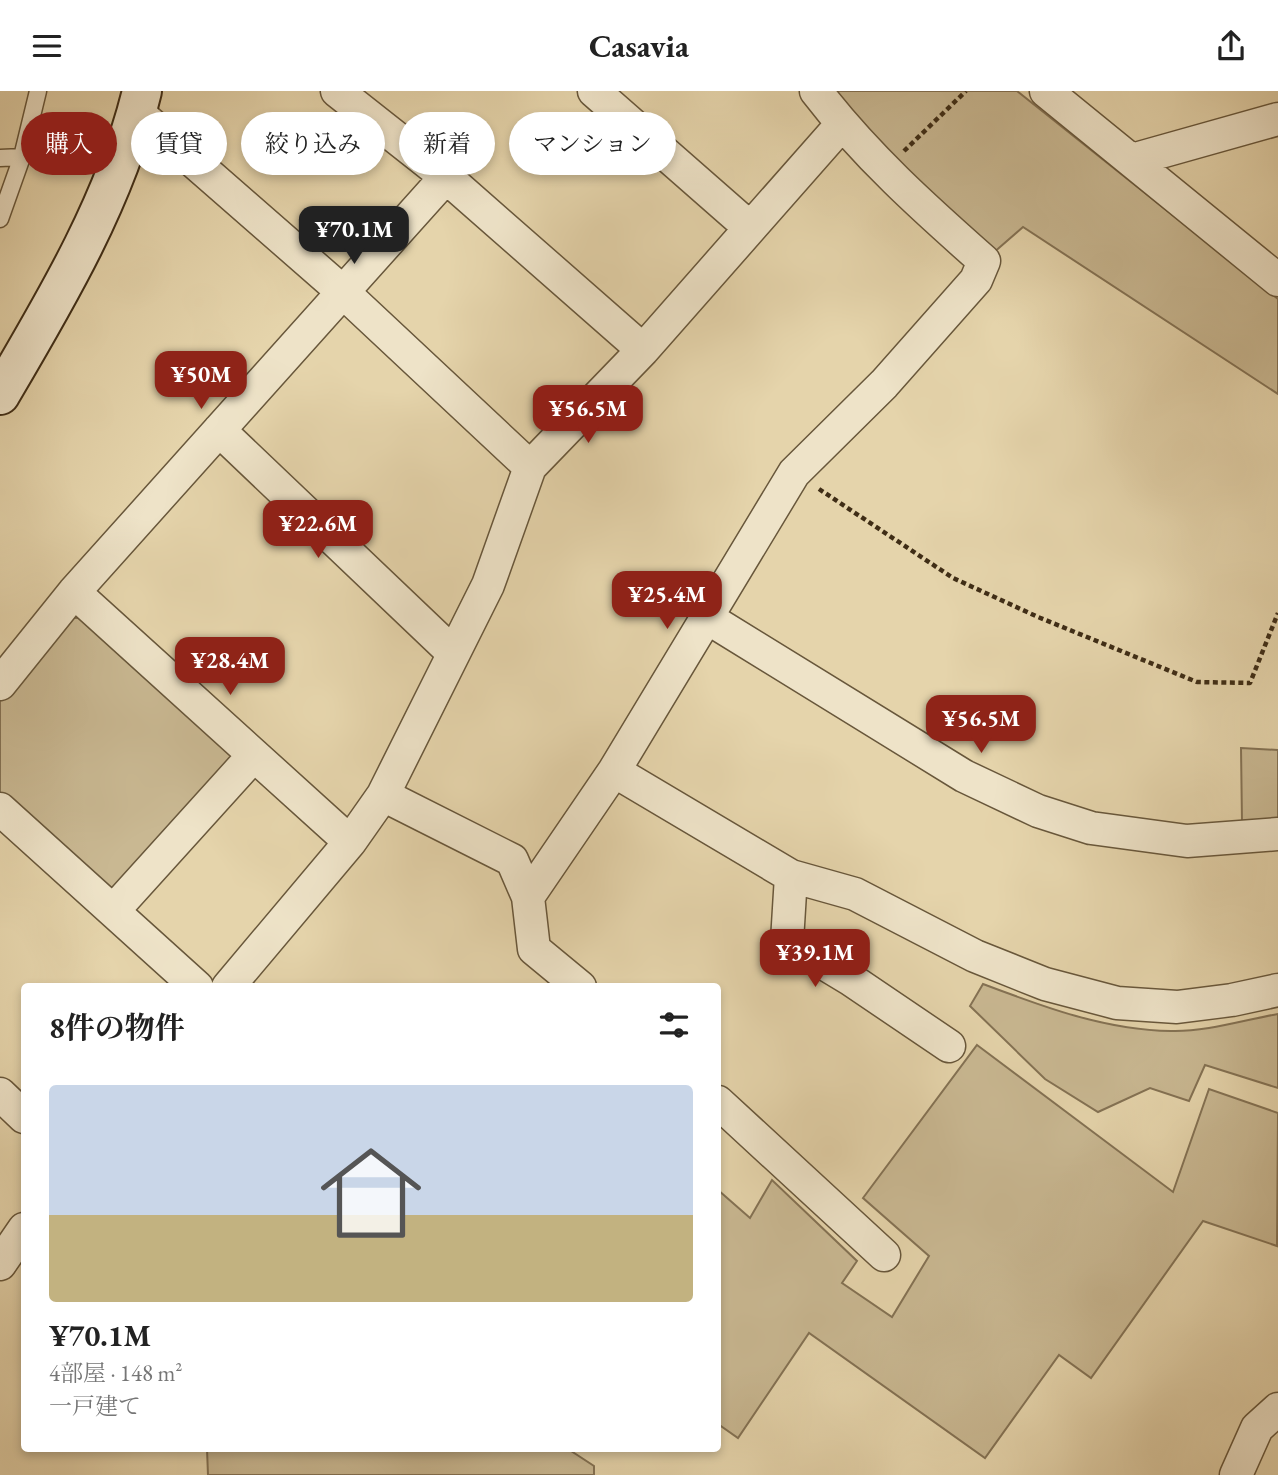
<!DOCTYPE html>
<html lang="ja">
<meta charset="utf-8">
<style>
:root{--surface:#fff;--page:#f2f2f2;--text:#222;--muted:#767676;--accent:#8f2418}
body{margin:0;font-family:"EB Garamond","Noto Serif JP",serif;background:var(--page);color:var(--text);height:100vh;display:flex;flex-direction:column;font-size:26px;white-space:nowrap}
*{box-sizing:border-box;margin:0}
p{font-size:23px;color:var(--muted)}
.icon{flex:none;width:38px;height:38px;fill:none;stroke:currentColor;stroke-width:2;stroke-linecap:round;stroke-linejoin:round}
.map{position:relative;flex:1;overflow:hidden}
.panel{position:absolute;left:21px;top:892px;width:700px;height:469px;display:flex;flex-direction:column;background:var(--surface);border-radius:7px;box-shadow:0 4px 10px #0003}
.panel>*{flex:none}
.hud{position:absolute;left:21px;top:21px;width:700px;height:63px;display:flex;gap:14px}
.price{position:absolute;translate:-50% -60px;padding:0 16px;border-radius:14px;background:var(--accent);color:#fff;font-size:23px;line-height:46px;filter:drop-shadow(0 2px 4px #0008)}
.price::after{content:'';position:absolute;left:50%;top:42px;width:21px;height:16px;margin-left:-10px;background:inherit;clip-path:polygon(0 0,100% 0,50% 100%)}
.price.current{background:#222;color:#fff}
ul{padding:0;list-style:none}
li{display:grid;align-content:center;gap:14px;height:371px;padding:0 28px}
li span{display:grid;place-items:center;height:217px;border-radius:7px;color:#555}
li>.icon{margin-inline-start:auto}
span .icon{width:126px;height:126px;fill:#fffc;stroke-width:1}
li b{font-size:30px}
h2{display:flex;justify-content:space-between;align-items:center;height:84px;padding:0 28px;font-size:30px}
.chip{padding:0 24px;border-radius:32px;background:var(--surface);box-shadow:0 4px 10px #0003;font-size:24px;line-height:63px}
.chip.current{background:var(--accent);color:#fff}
header{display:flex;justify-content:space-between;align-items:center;height:91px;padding:0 28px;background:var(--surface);font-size:32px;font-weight:700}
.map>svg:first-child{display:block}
</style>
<header><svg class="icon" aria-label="menu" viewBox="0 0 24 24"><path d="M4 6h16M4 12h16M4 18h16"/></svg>Casavia<svg class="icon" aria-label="share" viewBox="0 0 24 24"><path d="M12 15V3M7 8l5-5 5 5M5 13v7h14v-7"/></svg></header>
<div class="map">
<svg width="1278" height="1384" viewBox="0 0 1278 1384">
<rect width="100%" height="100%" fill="#e5d4ab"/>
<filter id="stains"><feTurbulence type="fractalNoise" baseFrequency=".00286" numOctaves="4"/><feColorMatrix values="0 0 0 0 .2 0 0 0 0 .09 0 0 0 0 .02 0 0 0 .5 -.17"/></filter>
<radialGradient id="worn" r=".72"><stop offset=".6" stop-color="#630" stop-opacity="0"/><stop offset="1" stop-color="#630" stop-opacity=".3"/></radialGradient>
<path fill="#c9b892" stroke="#847254" stroke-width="2" d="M830,0H1017L1278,208V303L1023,136L992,163L923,104Z
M61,527H85L234,663L120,802L106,803L0,710V599Z
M1241,657L1278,659V732L1242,731Z
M983,893C1044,916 1105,939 1171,940C1206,941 1244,929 1278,923V997L1205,974L1189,1010L1150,997L1098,1021L1045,988L970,915Z
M977,954L1173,1101L1209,998L1278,1022L1277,1155L1203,1130L1091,1287L1059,1264L985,1367L809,1242L738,1347L718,1333V1099L750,1127L772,1089L857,1170L842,1192L892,1226L929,1165L863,1107Z
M207,1358H568L594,1375V1384H208Z"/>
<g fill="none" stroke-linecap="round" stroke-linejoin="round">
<defs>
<path id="lane" d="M0,67L22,66
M0,128L22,66L38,0"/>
<path id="street" d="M337,0L446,86L643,259
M594,0L749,136
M1046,0L1278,189
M137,21L343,201L530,376
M1132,69L1278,28
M219,339L452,561
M74,501L350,751
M706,526L964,685L1038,720L1091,737L1187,750L1278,743
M0,593L74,501L446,86
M614,680L791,785L855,803L975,865L1045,893L1117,912L1177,916L1232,909L1278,899
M383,704L488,494L530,376L643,259L842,33
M0,718L197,896
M791,785L787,850L850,888L949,955
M528,806L534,858L580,896
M113,820L254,664
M228,896L350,751L383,704L512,769L528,806L614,680L794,382L884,293L976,189L984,170C924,117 865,64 816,0
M0,1003L24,1026
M718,1011L884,1164
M0,1173L24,1138
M1236,1384L1257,1337L1278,1318"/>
<path id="secondary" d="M0,304C56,209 116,108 142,0"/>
</defs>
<use href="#lane" stroke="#68573b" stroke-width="19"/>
<use href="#street" stroke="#68573b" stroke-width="35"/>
<use href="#secondary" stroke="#3f2d16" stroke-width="42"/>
<path stroke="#3f2d16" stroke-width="4.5" stroke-dasharray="5 3.5" stroke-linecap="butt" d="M904,60L966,0
M819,398L953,487L1038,526L1197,591L1250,592L1278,522"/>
<use href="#lane" stroke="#eee3c8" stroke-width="16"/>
<use href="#street" stroke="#eee3c8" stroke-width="32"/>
<use href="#secondary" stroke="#eee3c8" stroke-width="38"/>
</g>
<rect width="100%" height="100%" filter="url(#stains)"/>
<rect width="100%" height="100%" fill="url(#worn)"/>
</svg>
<b class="price current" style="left:354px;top:175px">¥70.1M</b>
<b class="price" style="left:201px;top:320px">¥50M</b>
<b class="price" style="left:588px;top:354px">¥56.5M</b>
<b class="price" style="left:318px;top:469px">¥22.6M</b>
<b class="price" style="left:667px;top:540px">¥25.4M</b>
<b class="price" style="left:230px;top:606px">¥28.4M</b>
<b class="price" style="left:981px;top:664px">¥56.5M</b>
<b class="price" style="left:815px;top:898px">¥39.1M</b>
<div class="hud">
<a class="chip current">購入</a>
<a class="chip">賃貸</a>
<a class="chip">絞り込み</a>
<a class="chip">新着</a>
<a class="chip">マンション</a>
</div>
<section class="panel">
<h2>8件の物件<svg class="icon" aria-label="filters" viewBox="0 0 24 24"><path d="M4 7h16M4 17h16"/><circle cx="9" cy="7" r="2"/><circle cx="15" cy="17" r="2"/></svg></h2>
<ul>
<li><span style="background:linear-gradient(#c9d6e8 60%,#c2b280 0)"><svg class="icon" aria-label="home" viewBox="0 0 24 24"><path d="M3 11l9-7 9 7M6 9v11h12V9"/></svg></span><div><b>¥70.1M</b><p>4部屋 · 148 m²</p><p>一戸建て</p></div></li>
</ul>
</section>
</div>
